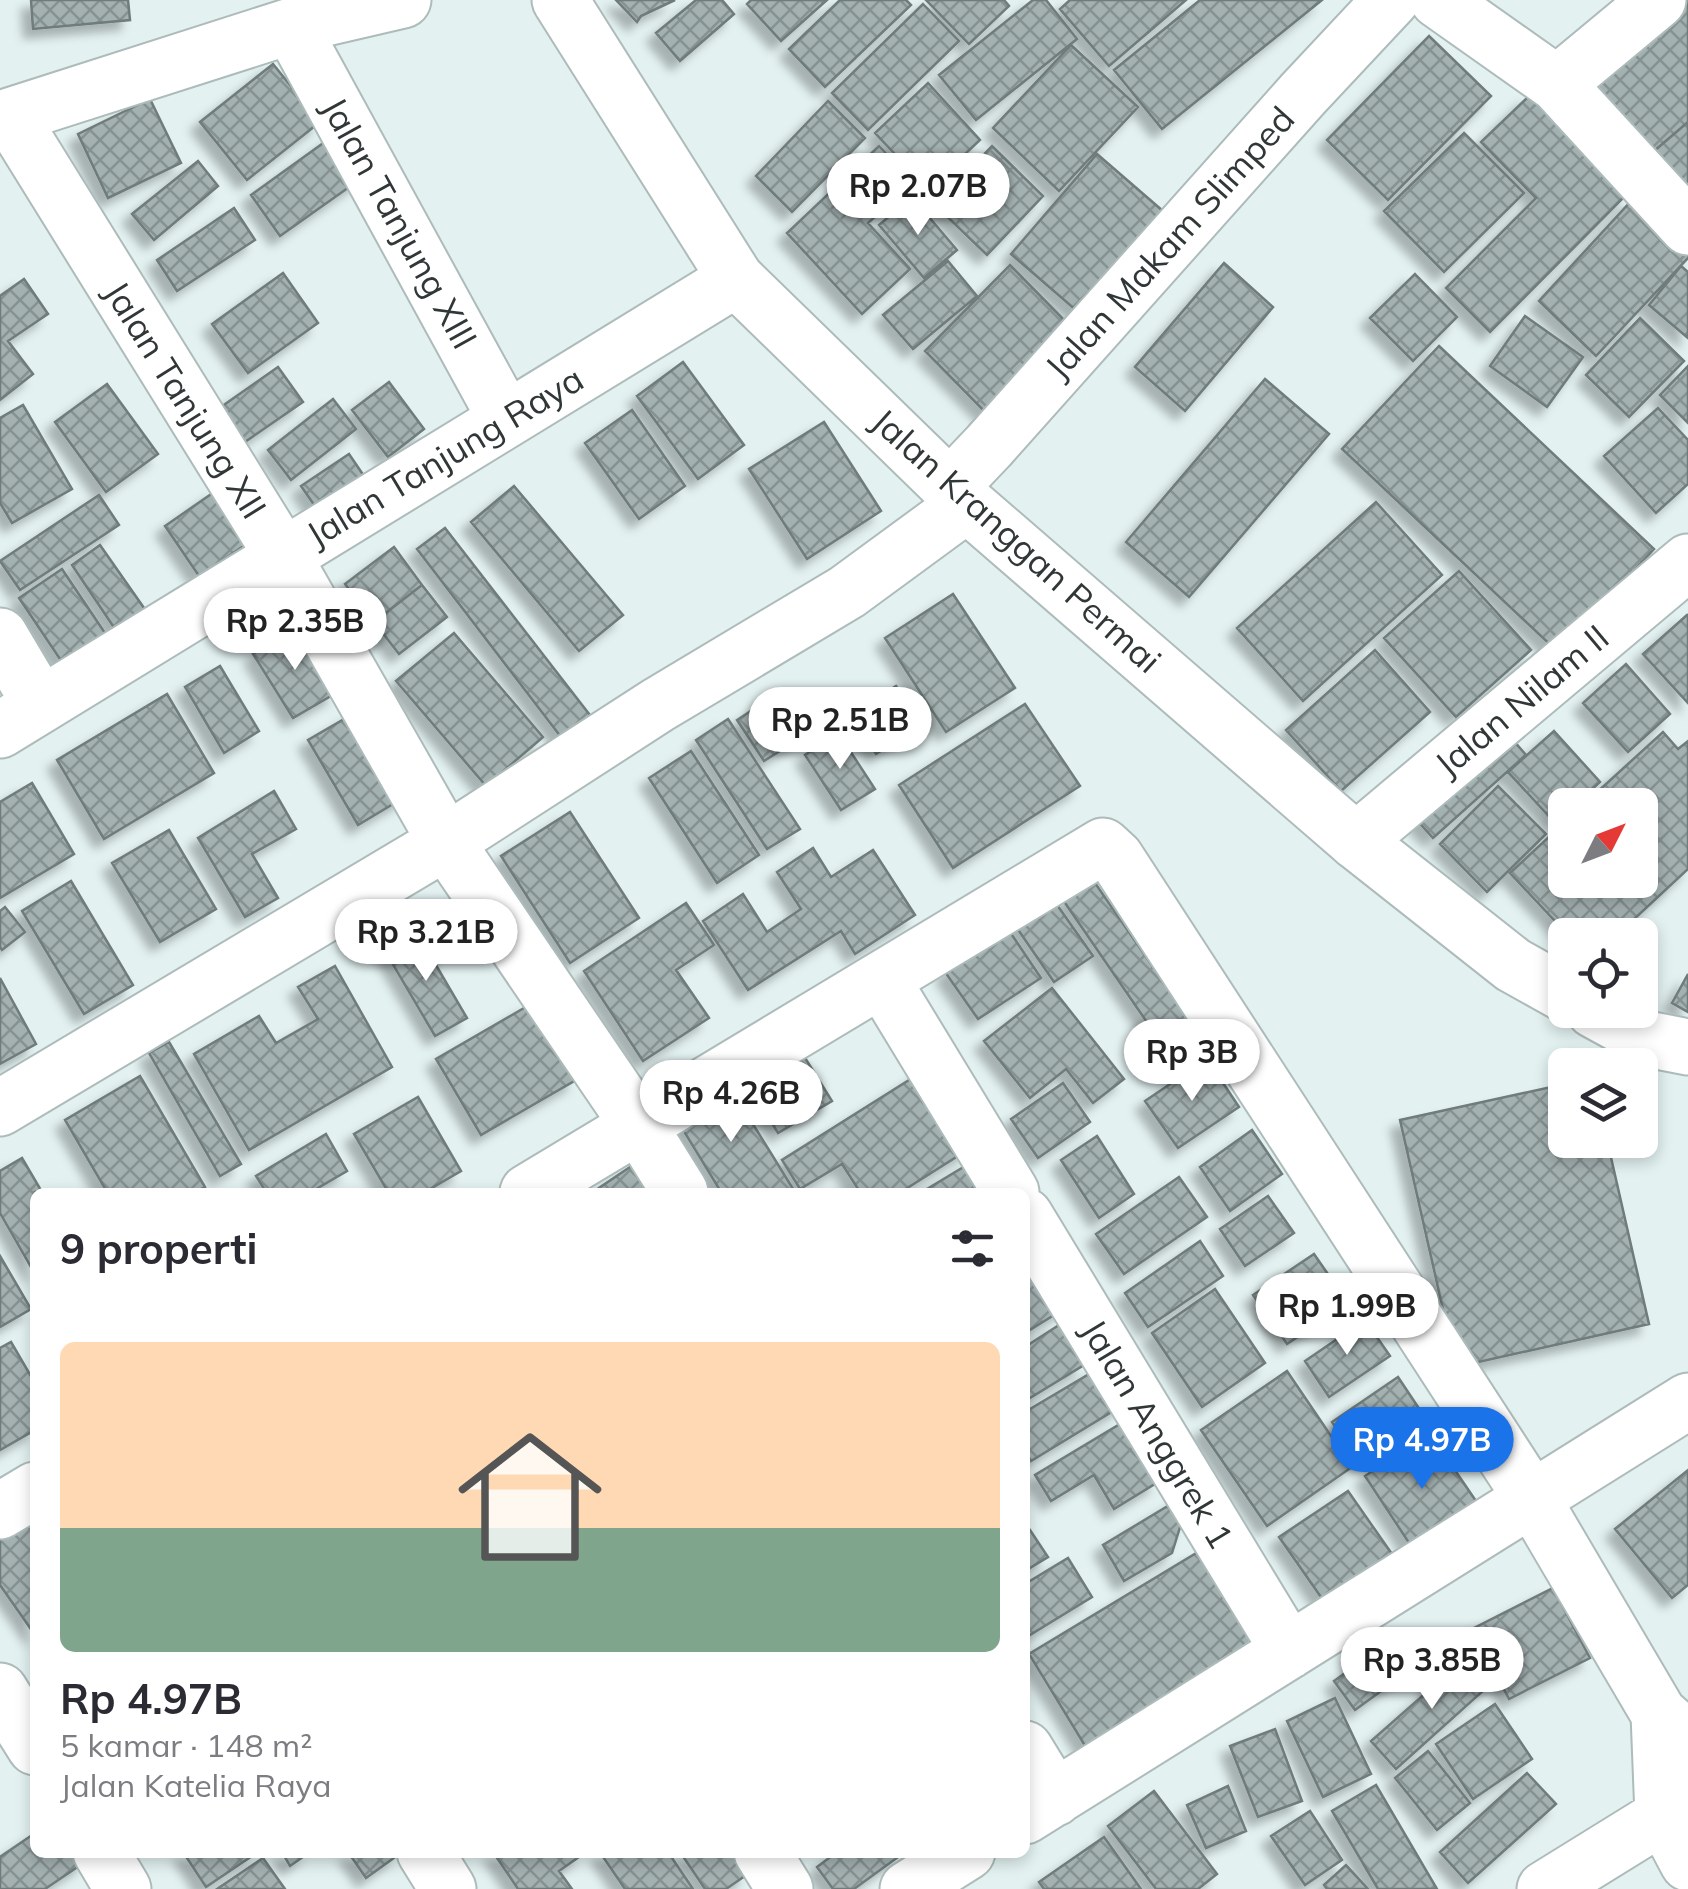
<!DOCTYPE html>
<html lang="id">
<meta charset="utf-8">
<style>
:root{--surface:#fff;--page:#f7f7f7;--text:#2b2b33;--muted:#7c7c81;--line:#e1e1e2;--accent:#1a73e8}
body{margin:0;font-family:Mulish,sans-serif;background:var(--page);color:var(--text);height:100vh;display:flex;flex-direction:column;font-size:38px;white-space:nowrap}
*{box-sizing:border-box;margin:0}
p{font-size:32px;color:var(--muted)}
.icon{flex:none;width:55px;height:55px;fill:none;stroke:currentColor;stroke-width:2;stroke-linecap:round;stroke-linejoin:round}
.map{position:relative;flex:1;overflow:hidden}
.side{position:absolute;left:30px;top:1188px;width:1000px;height:670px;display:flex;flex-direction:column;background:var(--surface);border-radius:15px;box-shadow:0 5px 15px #0003}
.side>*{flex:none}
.needle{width:65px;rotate:48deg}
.controls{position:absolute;left:1548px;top:788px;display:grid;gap:20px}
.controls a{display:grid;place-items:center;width:110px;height:110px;border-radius:15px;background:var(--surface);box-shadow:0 5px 15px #0003;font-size:50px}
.price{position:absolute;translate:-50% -85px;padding:0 22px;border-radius:35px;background:#fff;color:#222;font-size:32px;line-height:65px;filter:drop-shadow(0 2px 5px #0008)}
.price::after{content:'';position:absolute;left:50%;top:60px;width:30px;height:22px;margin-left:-15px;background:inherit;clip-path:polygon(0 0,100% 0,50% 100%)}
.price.active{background:var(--accent);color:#fff}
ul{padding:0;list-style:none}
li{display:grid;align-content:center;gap:20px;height:530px;padding:0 30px}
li+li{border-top:2px solid var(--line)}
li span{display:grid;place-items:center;height:310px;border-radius:15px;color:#555}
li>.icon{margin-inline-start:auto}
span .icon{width:180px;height:180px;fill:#fffc;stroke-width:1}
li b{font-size:42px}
h2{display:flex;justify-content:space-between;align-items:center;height:120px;padding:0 30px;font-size:42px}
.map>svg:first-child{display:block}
</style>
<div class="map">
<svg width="1688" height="1889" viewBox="0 0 1688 1889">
<defs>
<pattern id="building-cross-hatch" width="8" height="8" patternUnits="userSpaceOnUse" patternTransform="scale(2.5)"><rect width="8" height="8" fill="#a4b1b1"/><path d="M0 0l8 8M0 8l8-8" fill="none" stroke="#869191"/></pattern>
<filter id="shadow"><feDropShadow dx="-9" dy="9" stdDeviation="5" flood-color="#0004"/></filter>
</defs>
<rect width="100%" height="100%" fill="#e3f1f1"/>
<path fill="url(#building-cross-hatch)" stroke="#6f7b7b" stroke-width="2.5" filter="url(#shadow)" d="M31,0H128L130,20L33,29Z
M616,0H675L641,16L637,22Z
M696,0H722L734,14L680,61L656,33Z
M751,0H827L781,41L747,4Z
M840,0H906L911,5L825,87L789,49Z
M926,0H1004L1009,6L969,44Z
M1033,0H1046L1077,39L976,120L939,75Z
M1070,0H1186L1109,66L1060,9Z
M1200,0H1322L1162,129L1114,70Z
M1675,0H1688V122L1653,152L1583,77Z
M923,4L959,41L868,130L832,93Z
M1429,36L1491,96L1388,200L1327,140Z
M1071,45L1138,107L1059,191L993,128Z
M273,64L320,122L247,180L200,122Z
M928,83L980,140L928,189L875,133Z
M1529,96L1626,195L1490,332L1446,288L1536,198L1481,142Z
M150,99L181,163L108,198L78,134Z
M828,101L865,138L792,212L756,176Z
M1688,122V192L1653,152Z
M1464,133L1524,193L1444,272L1384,211Z
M333,136L362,178L280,236L251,195Z
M879,146L913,182L868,223L910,269L862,314L787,233Z
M992,146L1043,196L987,255L935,205Z
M1097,154L1171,218L1085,318L1011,254Z
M198,161L218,186L154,240L132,214Z
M912,197L957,250L924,278L879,225Z
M1632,200L1688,252V258L1596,356L1539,301Z
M234,208L255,240L177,291L157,260Z
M948,261L977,296L913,349L883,315Z
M1224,263L1273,307L1185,411L1135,367Z
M1010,265L1074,330L989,416L925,351Z
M1681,266L1688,272V338L1649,305Z
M283,273L318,323L248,373L212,324Z
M1415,274L1457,317L1413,361L1370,318Z
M24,279L48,314L8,341L33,374L0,400V296Z
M1525,316L1583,357L1547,407L1490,366Z
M1640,318L1684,361L1629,417L1586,375Z
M1439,346L1654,549L1558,652L1342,449Z
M683,362L744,445L698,479L637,396Z
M1688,366V423L1660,395Z
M278,367L303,402L242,444L218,409Z
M1265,379L1329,434L1189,597L1126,542Z
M389,382L424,429L388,457L352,410Z
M107,384L158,454L106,492L55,422Z
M333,399L356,429L291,480L268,450Z
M23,405L72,489L12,523L0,503V418Z
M1658,408L1688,440V484L1656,513L1604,456Z
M632,410L685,486L639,519L585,443Z
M824,422L881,511L807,559L749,469Z
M349,454L366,479L319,512L301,486Z
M514,486L623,615L579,651L471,522Z
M217,490L251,541L199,576L165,526Z
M99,495L119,525L20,590L0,561Z
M1376,502L1442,575L1303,701L1237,628Z
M445,528L593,719L564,741L417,549Z
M100,545L151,618L121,638L72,565Z
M394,547L422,585L374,622L345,584Z
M62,569L111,642L68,671L19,598Z
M1459,571L1531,650L1456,717L1384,638Z
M422,585L447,617L399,654L374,622Z
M953,594L1015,688L946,732L885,638Z
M1687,615L1688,616V703L1643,654Z
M297,627L336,693L293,718L253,654Z
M454,633L543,737L486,786L396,681Z
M1375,650L1430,712L1341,791L1286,730Z
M1626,664L1670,714L1628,752L1583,703Z
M220,666L259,731L224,753L185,687Z
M896,686L921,725L876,754L850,715Z
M778,693L805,735L764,761L737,720Z
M167,694L214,773L104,839L57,760Z
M1025,704L1080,786L953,868L899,785Z
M358,711L408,795L358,825L308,740Z
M728,719L800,829L767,849L696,740Z
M1499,724L1526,755L1433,838L1406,808Z
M1554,731L1600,782L1575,805H1565V814L1555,823L1508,772Z
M1663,732L1678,749L1688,741V869L1617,935H1568L1510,873L1565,822V880H1640V805H1583Z
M839,734L875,789L841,810L805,755Z
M691,751L759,855L717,883L649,778Z
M32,783L74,854L0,898V802Z
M1498,786L1546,834L1487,892L1440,844Z
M274,791L296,829L252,854L278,898L245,917L198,838Z
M570,812L639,918L570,963L501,856Z
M169,830L216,909L160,942L112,863Z
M813,848L831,877L873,850L915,915L855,954L841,931L748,990L703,921L743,894L767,932L801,909L777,872Z
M1093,880L1207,1045L1177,1066L1063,900Z
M71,881L133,985L84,1014L22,911Z
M1048,892L1093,956L1054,982L1010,918Z
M686,903L714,945L676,970L709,1018L643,1061L584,971Z
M5,907L25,932L2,950L0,947V911Z
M1008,929L1041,978L978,1019L945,972Z
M416,931L467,1018L435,1036L385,951Z
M335,966L392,1067L249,1150L194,1054L259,1016L276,1043L318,1019L298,987Z
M1688,974V1012L1672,1003Z
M0,978L36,1044L0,1064Z
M1052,988L1124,1079L1093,1103L1066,1069L1030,1098L984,1041Z
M531,1004L576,1080L481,1135L436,1059Z
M792,1037L832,1101L778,1133L738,1070Z
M169,1042L241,1164L220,1176L149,1053Z
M1207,1059L1239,1107L1178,1148L1145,1101Z
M925,1070L972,1147L901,1192H860L842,1164L800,1189L782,1160Z
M140,1076L205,1187L195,1192H107L65,1120Z
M727,1082L795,1192H721L674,1115Z
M1063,1083L1090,1122L1038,1158L1011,1119Z
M1565,1084V1140H1607L1649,1324L1456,1367L1400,1120Z
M418,1097L461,1171L425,1192H388L354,1134Z
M1252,1130L1282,1174L1230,1211L1200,1167Z
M326,1134L347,1171L311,1192H266L256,1176Z
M1097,1136L1134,1194L1099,1218L1061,1160Z
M22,1158L42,1192H35V1274L0,1213V1171Z
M972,1162L991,1192H922Z
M633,1165L653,1192H593Z
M1179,1177L1207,1217L1124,1274L1096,1234Z
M1268,1196L1294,1233L1245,1266L1220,1229Z
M1200,1241L1223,1276L1148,1327L1125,1293Z
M1314,1254L1348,1303L1287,1344L1253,1295Z
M0,1256L31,1309L0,1327Z
M1025,1265L1067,1307L1025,1333Z
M1215,1289L1265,1363L1202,1407L1152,1333Z
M1365,1320L1390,1356L1329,1397L1305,1361Z
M1059,1325L1084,1365L1025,1401V1347Z
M11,1342L35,1383V1430L0,1450V1348Z
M1101,1367L1123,1405L1031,1461L1025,1451V1412Z
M1287,1371L1352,1467L1267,1526L1201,1430Z
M1398,1377L1424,1416L1358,1460L1332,1422Z
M1120,1424L1158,1482L1114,1509L1094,1475L1051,1501L1035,1475Z
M1429,1432L1480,1507L1415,1552L1365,1476Z
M1688,1470V1585L1672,1598L1615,1529Z
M1348,1491L1392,1554L1323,1600L1279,1537Z
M1191,1492L1172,1553L1124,1581L1103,1545Z
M35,1509V1635L0,1585V1533Z
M1030,1530L1048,1557L1025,1571V1534Z
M1198,1552L1256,1647L1087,1749L1029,1654Z
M1068,1558L1092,1597L1025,1638V1584Z
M1553,1588L1590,1658L1509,1699L1472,1629Z
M1396,1636L1417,1665L1355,1710L1334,1681Z
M1470,1654L1494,1681L1396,1769L1371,1741Z
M1335,1698L1371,1774L1323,1797L1287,1721Z
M1495,1704L1532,1759L1473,1799L1436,1744Z
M1275,1729L1302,1801L1258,1817L1230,1746Z
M1428,1751L1470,1803L1437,1830L1395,1778Z
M1527,1773L1556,1804L1468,1883L1440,1852Z
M1376,1785L1437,1889H1378L1332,1811Z
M1228,1786L1246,1831L1206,1848L1187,1805Z
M1154,1791L1217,1874L1198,1889H1156L1108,1826Z
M1310,1811L1342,1860L1305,1885L1271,1836Z
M35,1833V1852H78L85,1862L45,1889H0V1857Z
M1104,1837L1141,1889H1044L1039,1882Z
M183,1852H258L206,1887Z
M282,1852H310L290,1866Z
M348,1852H397L398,1855L366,1878Z
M493,1852H582L583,1854L559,1871L572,1889H518Z
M603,1852H668L693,1889H625L601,1854Z
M680,1852H733L748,1874L726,1889H705Z
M837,1852H905L854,1889H833L817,1867Z
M263,1858L285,1889H217Z
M1346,1865L1368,1889H1327L1324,1885Z"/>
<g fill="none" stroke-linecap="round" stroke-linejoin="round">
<defs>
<path id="minor" d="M1438,0L1557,84L1688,227
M291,26L506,419
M1557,84L1658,0
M10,116L283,556L446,842L639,1126L680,1192
M0,119L291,26L403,0
M950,487L989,446L1303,94L1391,0
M0,636L41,705
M0,730L736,279
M1356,841L1688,562
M882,980L1011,1192
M0,1108L446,842L658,705L847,592L967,504
M528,1192L1103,846L1116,858L1533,1500L1659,1714
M1025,1216L1289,1651
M0,1511L35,1490
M0,1691L35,1747
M1687,1738L1659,1714L1663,1816L1688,1863
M1025,1749L1055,1798
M1025,1816L1688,1401
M101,1852L123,1889
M425,1852L448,1889
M762,1852L785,1889
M908,1889L967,1852
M1545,1889L1663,1816L1688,1795"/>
<path id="tertiary" d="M560,0L736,279L967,504L1356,841L1513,965L1565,994
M1594,1010L1647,1039L1688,1047"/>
</defs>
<use href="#minor" stroke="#adbbbb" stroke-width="59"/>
<use href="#tertiary" stroke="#adbbbb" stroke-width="59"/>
<use href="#minor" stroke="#fff" stroke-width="55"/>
<use href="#tertiary" stroke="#fff" stroke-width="55"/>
</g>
<g text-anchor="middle" stroke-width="8" stroke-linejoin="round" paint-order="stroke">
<g font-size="35" fill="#313737" stroke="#fff">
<text transform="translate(399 223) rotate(61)" y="12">Jalan Tanjung XIII</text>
<text transform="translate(1170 243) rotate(-48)" y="12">Jalan Makam Slimped</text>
<text transform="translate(185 400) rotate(58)" y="12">Jalan Tanjung XII</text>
<text transform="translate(445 457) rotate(-31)" y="12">Jalan Tanjung Raya</text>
<text transform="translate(1016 541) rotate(42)" y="12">Jalan Kranggan Permai</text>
<text transform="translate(1522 701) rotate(-40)" y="12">Jalan Nilam II</text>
<text transform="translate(1157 1434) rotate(59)" y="12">Jalan Anggrek 1</text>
</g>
</g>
</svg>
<div class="controls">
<a><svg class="needle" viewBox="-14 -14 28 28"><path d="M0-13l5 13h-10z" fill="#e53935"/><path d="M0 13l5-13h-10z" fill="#7c7c81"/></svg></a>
<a><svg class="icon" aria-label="locate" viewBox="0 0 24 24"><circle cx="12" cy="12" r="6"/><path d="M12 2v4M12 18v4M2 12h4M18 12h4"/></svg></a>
<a><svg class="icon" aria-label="layers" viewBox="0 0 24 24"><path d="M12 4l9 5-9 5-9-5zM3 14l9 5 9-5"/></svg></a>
</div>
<b class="price" style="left:918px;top:238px">Rp 2.07B</b>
<b class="price" style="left:295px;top:673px">Rp 2.35B</b>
<b class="price" style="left:840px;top:772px">Rp 2.51B</b>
<b class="price" style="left:426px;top:984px">Rp 3.21B</b>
<b class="price" style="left:1192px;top:1104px">Rp 3B</b>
<b class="price" style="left:731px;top:1145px">Rp 4.26B</b>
<b class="price" style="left:1347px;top:1358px">Rp 1.99B</b>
<b class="price active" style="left:1422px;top:1492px">Rp 4.97B</b>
<b class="price" style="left:1432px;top:1712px">Rp 3.85B</b>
<section class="side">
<h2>9 properti<svg class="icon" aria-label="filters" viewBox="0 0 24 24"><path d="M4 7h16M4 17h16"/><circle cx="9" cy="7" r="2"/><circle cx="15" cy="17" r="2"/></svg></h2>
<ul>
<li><span style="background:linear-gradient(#ffd9b3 60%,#7fa58c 0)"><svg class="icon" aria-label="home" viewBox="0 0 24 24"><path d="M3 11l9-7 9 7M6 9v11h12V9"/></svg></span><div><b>Rp 4.97B</b><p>5 kamar · 148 m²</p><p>Jalan Katelia Raya</p></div></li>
</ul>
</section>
</div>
